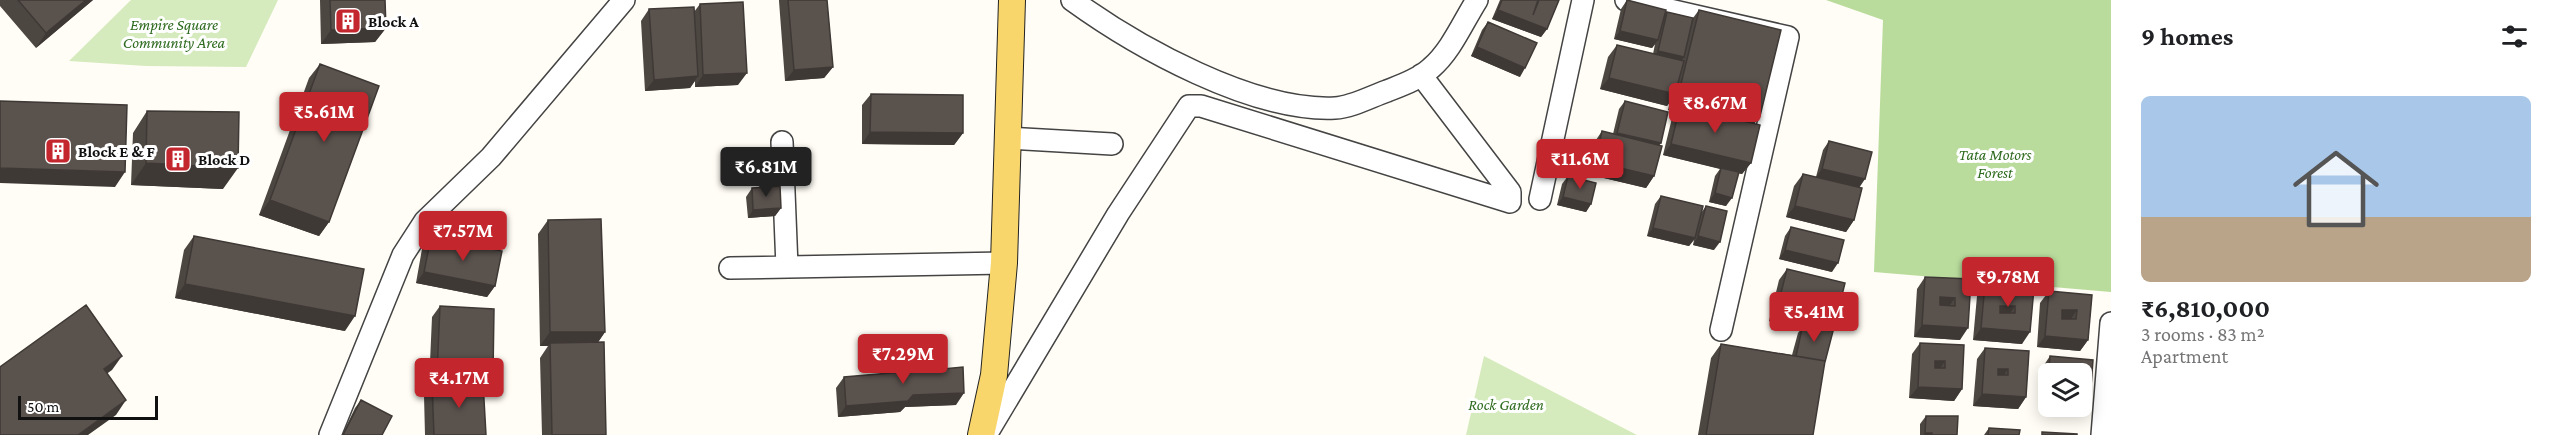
<!DOCTYPE html>
<meta charset="utf-8">
<style>
:root{--surface:#fff;--page:#f2f2f2;--text:#202124;--muted:#757577;--accent:#c4262e}
body{margin:0;font-family:"Crimson Pro",serif;background:var(--page);color:var(--text);height:100vh;display:flex;flex-direction:column;font-size:22px;white-space:nowrap}
*{box-sizing:border-box;margin:0}
p{font-size:20px;color:var(--muted)}
.icon{flex:none;width:33px;height:33px;fill:none;stroke:currentColor;stroke-width:2;stroke-linecap:round;stroke-linejoin:round}
.map{position:relative;flex:1;overflow:hidden}
.drawer{display:flex;flex-direction:column;background:var(--surface);width:450px}
.drawer>*{flex:none}
.controls{position:absolute;left:2038px;top:363px;display:grid;gap:12px}
.controls a{display:grid;place-items:center;width:54px;height:54px;border-radius:9px;background:var(--surface);box-shadow:0 3px 15px #0003;font-size:30px}
.scale{position:absolute;left:18px;bottom:15px;width:140px;box-sizing:border-box;padding-left:6px;border:3px solid #111;border-top:0;font-size:16px;line-height:21px;white-space:nowrap;color:#111;-webkit-text-stroke:4px #fff;paint-order:stroke}
.price{position:absolute;translate:-50% -51px;padding:0 14px;border-radius:6px;background:var(--accent);color:#fff;font-size:20px;line-height:39px;filter:drop-shadow(0 2px 3px #0008)}
.price::after{content:'';position:absolute;left:50%;top:36px;width:18px;height:14px;margin-left:-9px;background:inherit;clip-path:polygon(0 0,100% 0,50% 100%)}
.price.selected{background:#222;color:#fff}
ul{padding:0;list-style:none}
li{display:grid;align-content:center;gap:12px;height:318px;padding:0 30px}
li span{display:grid;place-items:center;height:186px;border-radius:9px;color:#555}
li>.icon{margin-inline-start:auto}
span .icon{width:108px;height:108px;fill:#fffc;stroke-width:1}
li b{font-size:26px}
h2{display:flex;justify-content:space-between;align-items:center;height:72px;padding:0 30px;font-size:26px}
main{display:flex;flex:1;min-height:0}
.map>svg:first-child{display:block}
</style>
<main>
<div class="map">
<svg width="2111" height="435" viewBox="0 0 2111 435">
<rect width="100%" height="100%" fill="#fffdf5"/>
<path fill="#d5ebbd" d="M131,0H278L246,67L146,66L69,61Z
M1484,356L1637,435H1466Z"/>
<path fill="#b9dc9c" d="M1826,0H2111V292L1874,272L1883,20Z"/>
<g fill="none" stroke-linecap="round" stroke-linejoin="round">
<defs>
<path id="minor" d="M1072,0C1137,47 1253,112 1335,108C1352,107 1370,97 1387,91C1402,85 1419,79 1431,68C1451,51 1463,22 1477,0
M1626,0L1788,37L1721,330
M1008,138L1112,144
M782,142L787,267
M1540,199L1583,0
M730,268L1004,263
M330,435L403,255L425,221L491,157L624,0
M986,435L1118,214L1189,106H1201L1510,202V192L1421,75
M2102,435L2111,323"/>
<path id="major" d="M981,435L994,375L1004,263L1012,0"/>
</defs>
<use href="#minor" stroke="#444" stroke-width="24"/>
<use href="#major" stroke="#222" stroke-width="28"/>
<use href="#minor" stroke="#fff" stroke-width="21"/>
<use href="#major" stroke="#f9d66b" stroke-width="26"/>
</g>
<path fill="#4d4742" fill-rule="evenodd" d="M0,0H93L36,48L0,6Z
M320,0H385L386,28L375,42L321,44Z
M779,0H827L833,67L824,78L785,81L779,1Z
M1500,0H1559L1547,29L1541,37L1492,19Z
M1627,0L1664,16L1667,12L1693,18L1699,10L1760,116L1754,124L1751,163L1742,174L1738,173L1726,206L1709,202L1715,176L1720,169L1663,155L1672,118L1676,112L1668,110L1670,102L1667,106L1600,89L1608,57L1617,45L1653,54L1655,44L1652,48L1614,39L1621,9Z
M700,4L738,85L695,87V81L690,88L645,91L641,21L649,9L694,12Z
M1488,22L1520,77L1471,56L1482,30Z
M320,64L329,222L319,236L259,215L309,78Z
M871,94L963,133L954,145L862,144V105Z
M1625,101L1661,143L1659,145L1654,176L1646,188L1587,174L1594,143L1602,131L1613,134L1619,109Z
M147,111L223,189L131,185L133,133Z
M1829,141L1859,188L1854,220L1846,232L1786,217L1794,186L1803,174L1816,177L1823,150Z
M1568,176L1591,204L1586,212L1557,205L1562,184Z
M752,188L781,208L775,216L748,218L746,197Z
M1661,196L1701,213L1706,206L1714,250L1693,245L1694,240L1689,246L1647,236L1655,204Z
M548,220L605,332L597,343L606,435H542L540,358L548,346H540L538,234Z
M1791,227L1832,272L1779,259L1785,236Z
M194,236L345,331L175,298L184,250Z
M431,237L495,286L487,297L416,283L422,249Z
M1787,269L1835,323L1829,330L1813,435H1698L1711,358L1721,344L1792,355L1798,333L1801,329L1769,321L1779,280Z
M1925,277L1971,279L1960,340L1914,337L1917,289Z
M1985,284L2034,288L2022,344L1973,340L1977,296Z
M2049,291L2092,295L2088,340L2080,351L2037,347L2040,303Z
M440,306L493,374L485,386H483L486,435H425L424,396L431,385H429L432,317Z
M1920,343L1964,345L1962,389L1954,401L1909,398L1912,354Z
M1985,348L2029,351L2026,397L2018,409L1973,406L1977,359Z
M2050,356L2093,360L2090,400L2082,412L2038,408L2042,368ZM2049,374H2082L2049,406Z
M914,364L932,370L956,405L905,407L900,412L838,417L836,388L844,377L909,371Z
M361,400L382,435H342L355,408Z
M1926,416L1957,435H1920V424Z
M1989,428L2019,435H1984Z"/>
<path fill="#3f3936" d="M86,0H93L36,48L46,33Z
M1498,10L1547,29L1541,37L1492,19Z
M386,28L375,42L321,44L331,30Z
M1620,31L1658,40L1652,48L1614,39Z
M1477,47L1525,68L1520,77L1471,56Z
M1658,51L1684,57L1678,66L1652,59Z
M833,67L824,78L785,81L794,70Z
M747,73L738,85L695,87L703,75Z
M698,76L690,88L645,91L654,80Z
M1609,78L1675,94L1667,106L1600,89Z
M1678,96L1760,116L1749,130L1680,106L1676,112L1668,110Z
M870,132L963,133L954,145L862,144Z
M1617,133L1661,143L1655,151L1612,141Z
M1671,144L1751,163L1742,174L1663,155Z
M1595,162L1654,176L1646,188L1587,174Z
M146,163L238,168L223,189L131,185Z
M0,168L125,172L115,187L0,183Z
M1822,169L1865,179L1859,188L1816,177Z
M1715,193L1732,198L1726,206L1709,202Z
M1563,197L1591,204L1586,212L1557,205Z
M270,200L329,222L319,236L259,215Z
M1795,206L1854,220L1846,232L1786,217Z
M781,208L775,216L748,218L753,210Z
M1653,228L1695,238L1689,246L1647,236Z
M1698,236L1720,242L1714,250L1693,245Z
M1785,250L1838,263L1832,272L1779,259Z
M424,272L495,286L487,297L416,283Z
M185,284L355,316L345,331L175,298Z
M1940,297L1955,298L1947,309H1932Z
M2000,306H2015L2007,318L1992,317Z
M1777,309L1835,323L1826,335L1803,324L1801,329L1769,321Z
M2062,310H2077L2069,322L2054,321Z
M1922,325L1968,328L1960,340L1914,337Z
M1981,328L2030,332L2022,344L1973,340Z
M550,332H605L595,347L550,343L548,346H540Z
M2045,336L2088,340L2080,351L2037,347Z
M122,356L112,370L94,383L104,369Z
M1935,361H1945L1937,373H1927Z
M1998,369H2008L2000,381H1990Z
M437,373L493,374L485,386L429,385Z
M1918,387L1962,389L1954,401L1909,398Z
M964,393L956,405L905,407L900,412L838,417L846,406L913,395Z
M1982,394L2026,397L2018,409L1973,406Z
M2047,396L2049,397V406H2082V399L2090,400L2082,412L2038,408Z
M126,400L116,415L88,435H78Z
M1925,433H1932L1931,435H1924Z"/>
<path fill="#5a524d" stroke="#3f3936" stroke-width="1.5" fill-rule="evenodd" d="M18,0H86L46,33Z
M330,0H385L386,28L331,30Z
M788,0H827L833,67L794,70Z
M1502,0H1538L1533,15L1539,0H1559L1547,29L1498,10Z
M1627,0L1666,10L1658,40L1620,31Z
M743,2L747,73L703,75L700,4Z
M694,7L698,76L654,80L649,9Z
M1699,10L1781,30L1760,116L1678,96Z
M1667,12L1693,18L1684,57L1658,51Z
M1488,22L1537,43L1525,68L1477,47Z
M1617,45L1684,61L1675,94L1609,78Z
M320,64L379,86L329,222L270,200Z
M871,94L963,95V133L870,132Z
M0,101L127,105L125,172L0,168Z
M1625,101L1668,112L1661,143L1617,133Z
M1680,106L1760,125L1751,163L1671,144Z
M147,111L239,112L238,168L146,163Z
M1602,131L1662,146L1654,176L1595,162Z
M1829,141L1872,152L1865,179L1822,169Z
M1721,168L1739,172L1732,198L1715,193Z
M1803,174L1862,188L1854,220L1795,206Z
M1568,176L1596,183L1591,204L1563,197Z
M780,186L781,208L753,210L752,188Z
M1661,196L1703,206L1695,238L1653,228Z
M1706,206L1727,211L1720,242L1698,236Z
M601,219L605,332H550L548,220Z
M1791,227L1844,240L1838,263L1785,250Z
M194,236L364,269L355,316L185,284Z
M431,237L502,251L495,286L424,272Z
M1787,269L1845,283L1835,323L1777,309Z
M1925,277L1971,279L1968,328L1922,325ZM1940,297L1955,298V306L1940,305Z
M1985,284L2034,288L2030,332L1981,328ZM2000,306H2015V313H2000Z
M2049,291L2092,295L2088,340L2045,336ZM2062,310H2077L2076,319H2062Z
M86,305L122,356L104,369L126,400L78,435H0V367Z
M440,306L494,309L493,374L437,373Z
M1803,324L1833,331L1825,362V361L1796,356Z
M604,342L606,435H552L550,343Z
M1920,343L1964,345L1962,389L1918,387ZM1935,361H1945V368H1935Z
M1721,344L1825,361L1813,435H1706Z
M1985,348L2029,351L2026,397L1982,394ZM1998,369H2008V375H1998Z
M2050,356L2093,360L2090,400L2082,399V374H2049V397L2047,396Z
M931,362L932,370L963,367L964,393L913,395L908,401L846,406L844,377L914,371V364Z
M483,382L486,435H434L432,384Z
M361,400L392,416L382,435H343Z
M1926,416H1958L1957,435H1932V433H1925Z
M1989,428L2020,430L2019,435H1988Z
M2042,432L2077,434V435H2042Z"/>
<defs>
<symbol id="building-square" viewBox="-11 -11 22 22"><rect x="-9" y="-9" width="18" height="18" rx="4" fill="#c4262e" stroke="#fff"/><path d="M-4-6H4V6H1V3H-1V6H-4ZM-2.5-4.3h1.7v1.8h-1.7ZM.8-4.3h1.7v1.8H.8ZM-2.5-1h1.7V.8h-1.7ZM.8-1h1.7V.8H.8Z" fill="#fff"/></symbol>
</defs>
<g fill-rule="evenodd">
<use href="#building-square" x="333" y="6" width="30" height="30"/>
<use href="#building-square" x="43" y="136" width="30" height="30"/>
<use href="#building-square" x="163" y="144" width="30" height="30"/>
</g>
<g text-anchor="middle" stroke-width="6" stroke-linejoin="round" paint-order="stroke">
<g font-size="16" font-weight="bold" fill="#111" stroke="#fff" text-anchor="start">
<text x="368" y="27">Block A</text>
<text x="78" y="157">Block E &amp; F</text>
<text x="198" y="165">Block D</text>
</g>
<g font-size="16" font-style="italic" fill="#2f6b1f" stroke="#fff">
<text x="174" y="30">Empire Square<tspan x="174" dy="18">Community Area</tspan></text>
<text x="1995" y="160">Tata Motors<tspan x="1995" dy="18">Forest</tspan></text>
<text x="1506" y="410">Rock Garden</text>
</g>
</g>
</svg>
<div class="controls">
<a><svg class="icon" aria-label="layers" viewBox="0 0 24 24"><path d="M12 4l9 5-9 5-9-5zM3 14l9 5 9-5"/></svg></a>
</div>
<div class="scale">50 m</div>
<b class="price" style="left:1715px;top:134px">₹8.67M</b>
<b class="price" style="left:324px;top:143px">₹5.61M</b>
<b class="price" style="left:1580px;top:190px">₹11.6M</b>
<b class="price selected" style="left:766px;top:198px">₹6.81M</b>
<b class="price" style="left:463px;top:262px">₹7.57M</b>
<b class="price" style="left:2008px;top:308px">₹9.78M</b>
<b class="price" style="left:1814px;top:343px">₹5.41M</b>
<b class="price" style="left:903px;top:385px">₹7.29M</b>
<b class="price" style="left:459px;top:409px">₹4.17M</b>
</div>
<section class="drawer">
<h2>9 homes<svg class="icon" aria-label="filters" viewBox="0 0 24 24"><path d="M4 7h16M4 17h16"/><circle cx="9" cy="7" r="2"/><circle cx="15" cy="17" r="2"/></svg></h2>
<ul>
<li><span style="background:linear-gradient(#a9c7e8 65%,#b9a48a 0)"><svg class="icon" aria-label="home" viewBox="0 0 24 24"><path d="M3 11l9-7 9 7M6 9v11h12V9"/></svg></span><div><b>₹6,810,000</b><p>3 rooms · 83 m²</p><p>Apartment</p></div></li>
</ul>
</section>
</main>
